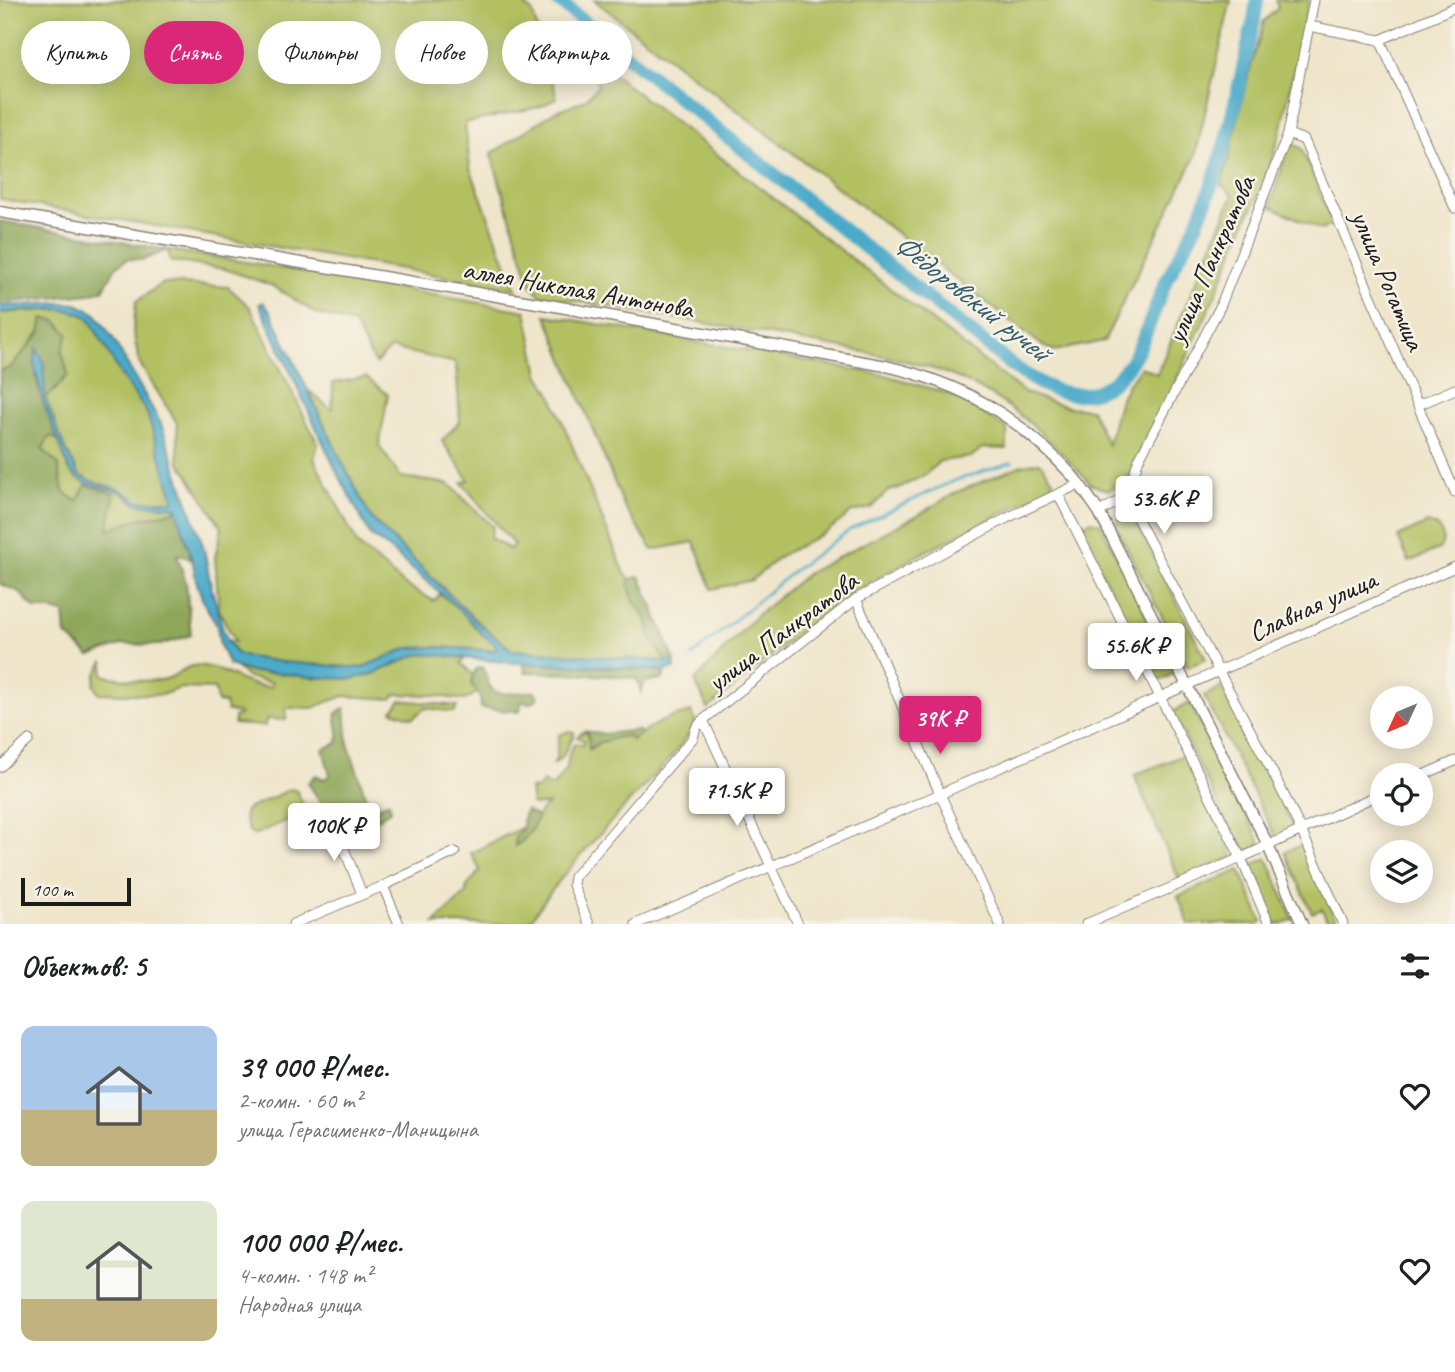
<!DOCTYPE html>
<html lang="ru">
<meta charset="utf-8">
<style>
:root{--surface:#fff;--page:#f6f6f6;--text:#202124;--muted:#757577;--accent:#db2777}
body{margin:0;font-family:Caveat,sans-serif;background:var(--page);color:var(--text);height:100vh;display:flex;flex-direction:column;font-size:26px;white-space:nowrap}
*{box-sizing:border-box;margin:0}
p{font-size:23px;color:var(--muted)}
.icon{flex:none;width:38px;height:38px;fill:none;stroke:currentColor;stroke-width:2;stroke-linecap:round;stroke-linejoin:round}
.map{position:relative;height:924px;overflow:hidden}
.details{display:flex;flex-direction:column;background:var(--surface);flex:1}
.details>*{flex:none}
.guide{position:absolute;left:21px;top:21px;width:700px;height:63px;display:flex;gap:14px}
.needle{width:46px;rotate:226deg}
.buttons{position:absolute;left:1370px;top:686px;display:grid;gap:14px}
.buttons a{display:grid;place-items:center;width:63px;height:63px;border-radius:50%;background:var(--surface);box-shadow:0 4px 18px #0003;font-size:35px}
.scale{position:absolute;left:21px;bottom:18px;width:110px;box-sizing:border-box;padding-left:7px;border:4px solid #1c1c1c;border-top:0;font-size:19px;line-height:24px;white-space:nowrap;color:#1c1c1c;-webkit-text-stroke:5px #f7f3e8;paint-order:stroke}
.price{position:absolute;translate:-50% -60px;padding:0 16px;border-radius:7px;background:#fff;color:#222;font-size:23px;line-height:46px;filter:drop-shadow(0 2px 4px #0008)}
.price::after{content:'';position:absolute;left:50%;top:42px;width:21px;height:16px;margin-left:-10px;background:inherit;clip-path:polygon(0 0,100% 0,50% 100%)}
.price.active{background:var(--accent);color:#fff}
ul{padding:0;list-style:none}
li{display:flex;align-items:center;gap:21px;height:175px;padding:0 21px}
li span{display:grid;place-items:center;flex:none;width:196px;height:140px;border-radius:14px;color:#555}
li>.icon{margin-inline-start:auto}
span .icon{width:84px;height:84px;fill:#fffc;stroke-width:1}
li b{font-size:30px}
h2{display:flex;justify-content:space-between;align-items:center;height:84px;padding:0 21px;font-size:30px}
.tag{padding:0 24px;border-radius:32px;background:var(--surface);box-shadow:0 4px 18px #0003;font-size:24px;line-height:63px}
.tag.active{background:var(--accent);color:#fff}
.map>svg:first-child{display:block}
</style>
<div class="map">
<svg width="1455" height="924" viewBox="0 0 1455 924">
<rect width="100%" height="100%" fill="#f7f3e8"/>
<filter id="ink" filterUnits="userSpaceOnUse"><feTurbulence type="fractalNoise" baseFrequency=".0143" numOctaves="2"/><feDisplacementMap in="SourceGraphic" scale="14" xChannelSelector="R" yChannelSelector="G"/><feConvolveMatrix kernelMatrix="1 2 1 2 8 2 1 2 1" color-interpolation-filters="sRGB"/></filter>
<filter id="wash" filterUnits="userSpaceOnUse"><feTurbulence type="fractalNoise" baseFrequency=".00686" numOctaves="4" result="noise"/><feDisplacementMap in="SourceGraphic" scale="28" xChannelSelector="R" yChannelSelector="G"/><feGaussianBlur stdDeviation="1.57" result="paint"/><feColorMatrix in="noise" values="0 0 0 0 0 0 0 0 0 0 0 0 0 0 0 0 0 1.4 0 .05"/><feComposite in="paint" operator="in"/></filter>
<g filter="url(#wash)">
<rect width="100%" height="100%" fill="#efe5cb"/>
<path fill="#b2c062" stroke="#676e3f" stroke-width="2" d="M0,0H518L532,11L557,98L539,107L465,123L470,168L516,289L0,199Z
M594,0H1231L1195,157L1104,341L1054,351L1043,346Z
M1276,0H1309L1282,127L1264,185L1248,216L1215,296L1166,403L1126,480L1109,490L1100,488L1090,483C1055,445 1024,412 977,387C923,359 861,352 803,341C715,324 628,310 540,295L531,285L491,154L554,112L585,100L598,86L590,56L1025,393L1068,407L1091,409L1108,445L1119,402L1128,384L1141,367L1157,374L1233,195L1221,185L1229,158L1245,88L1264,21L1278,8Z
M1289,143L1301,148L1333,224L1321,230L1270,206Z
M168,250L246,262L526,311L539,374L552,396L569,438L624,572L630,579L629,587L633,599L648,621L651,638L666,662L512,650L503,643L477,621L371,518L337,452L308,390L332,410L333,383L366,377L388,395L379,446L401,477L449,484L493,527L490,538L510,549L514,545L462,483L469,480L442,441L460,421L456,363L391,348L375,364L354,324L317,314L273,286L225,269L170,261Z
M162,283L228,287L250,307L318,444L314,459L358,545L405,585L434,601L440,594L460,610L482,634L495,644L497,648L495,650L439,647L407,648L361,668L281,662L241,656L236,653L227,640L235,642L219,610L215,557L222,528L179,461L177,423L140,364L133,331L136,302Z
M67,309L82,313L89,319L147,412L174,501H138L121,490L91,481L79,475L64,446L45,397L55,390L68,375L62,351L43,318L40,332L10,368L0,371V313Z
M546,315L885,375L949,394L968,404L1007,428V449L982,448L971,457L940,461L925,475L899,488L888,491L871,508L852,512L828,531L780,556L752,580L712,589L694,542L653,550L625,508Z
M50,436L58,440L69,469L77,478L86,483L120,492L137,504L176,506L177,510L164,514L134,520L107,531L77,501L63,491L58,464L42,449Z
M1040,462L1053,480L1052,485L1039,495L930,549L876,579L840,601L811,622L708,709L695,681L755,617L808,573L916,516L957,492L1022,465Z
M1126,515L1134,518L1206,659L1188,667L1116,527L1118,519Z
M1091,521L1100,523L1175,673L1157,682L1082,532L1085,524Z
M1427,523C1440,525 1448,538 1439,549L1409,562L1398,537Z
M427,654L465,658L461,663L473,675L471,684L477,693L465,700L431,695L396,694L392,699L344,696L312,708H286V720L266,719L265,726L234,724V717L240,714L227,711L225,703L217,702L215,689L181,688L161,695L99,693L94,685L96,675L104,661L103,675C119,679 154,684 169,678C183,672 187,663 204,666C230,670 243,687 271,687L272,683L247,677L235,666L250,672L279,673L308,677L351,679L373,674L416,655Z
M1222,687L1295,830L1277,839L1204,696Z
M401,700L457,706L454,712L425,708L413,718L392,711Z
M1190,703L1261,844L1243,853L1172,712Z
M691,712L696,721C681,751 654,775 631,800C595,839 557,879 528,924H434L467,892L466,888L480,870L471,853L523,827L515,838L534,824L540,811L548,804L532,805L530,789L539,788L543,782L548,785L553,786L567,768L569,754L575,743L583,745L584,740L577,737L583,732L588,734L590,749C600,741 616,737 629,736L632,740C652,724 667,718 691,712Z
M569,731L574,732V735L563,756L553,765L556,759L559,735Z
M1184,755L1234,857L1179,879L1134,775Z
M291,789L297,791L304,806L302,814L256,834L250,833C247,825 241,817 247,809Z
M1303,844L1338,924H1329L1322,909L1312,913L1285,852Z
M1267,858L1293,919L1282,924H1275L1250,866Z
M1240,870L1262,922L1258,924H1189L1178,896Z"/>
<path fill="#8da658" stroke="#54613a" stroke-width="2" d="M0,221L168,250L143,260L127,259L116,267L103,290L90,294L0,303Z
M43,318L57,321L68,335L62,351L68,375L55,390L45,397L43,361L37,349C30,379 47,412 58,440L50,436L42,449L58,464L63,491L77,501L86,485L115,494L108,530L134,520L164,514L177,510L192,560L181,555H177L186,583L191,635L160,645L123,644L90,656L66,635L64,613L45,609H35L18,591L0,584V371L10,368L40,333Z
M640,576L675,661L674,664L673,662H666L651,638L648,621L633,599L629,587L630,579Z
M524,663L665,671L663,679L645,682L641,692L637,679L615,676L525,672Z
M483,667C486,674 487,683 491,688C499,699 523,690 535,692L539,697L532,703L521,702L520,712L481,708L480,697L471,684L473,675L476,669Z
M345,708L348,743L370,810L389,802L391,810L374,821L347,830L343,823L339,805L324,808L308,783L316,775L324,779L330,775L323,749L338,743C340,730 335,724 336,713Z
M638,730L641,733L632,740L629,736C616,737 600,741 589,749L588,734L583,732L585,731L604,734Z
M526,810L538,817C533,829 526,840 515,846V838L523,827L522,821Z"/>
<path fill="#4baaca" stroke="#346373" stroke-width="2" d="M263,302L271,313L337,452L371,518L477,622L512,650L673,662L675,666V669L665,671L601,666L514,663L427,654L416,655L373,674L351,679L308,677L279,673L250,672L229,665L220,645L217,626L203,601L196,580L193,563L176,507L137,504L120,492L86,483L77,478L69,469L43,401L34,362L37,348L43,361L45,397L64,446L79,475L91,481L121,490L138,501H174L147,413L121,375L89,319C70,303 25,311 0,313V306L59,303L77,304L95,313L112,337L161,424L204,549L211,586L222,626L227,640L231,647L236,653L242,656L281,662L361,668L407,648L439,647L493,651L497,648L495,644L482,634L460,610L388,548L370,535L334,466L259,304Z"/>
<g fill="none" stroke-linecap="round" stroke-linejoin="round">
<path stroke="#4baaca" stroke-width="2.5" d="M692,656L797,568L851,529L951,482L1012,462"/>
<path stroke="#4baaca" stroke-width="14" d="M557,0L1013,366C1036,383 1067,402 1097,391C1139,374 1148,322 1164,286C1174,264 1188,243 1198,220C1226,157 1238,87 1254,20L1257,0"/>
</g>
</g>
<g filter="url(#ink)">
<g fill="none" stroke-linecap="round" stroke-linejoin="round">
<defs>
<path id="minor" d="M1309,26L1380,40L1455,7
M1380,40L1455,208
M1288,134L1304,140L1455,492
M1418,405L1455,389
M1058,494L1241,858L1269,924
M1126,497L1274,775L1301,830L1343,924
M1099,512L1126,497L1139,459L1220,307L1288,134L1314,0
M856,599L940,794L1000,924
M703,720L798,924
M0,767L29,740
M1421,776L1455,761
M309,827L336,817L341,841L362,894
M383,886L399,924
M293,924L383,886L455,852
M589,924L573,885L574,877L693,738L696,728L703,720L856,599L1007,518L1079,484
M636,924L940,794L1455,567
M1086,924L1241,858L1382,793"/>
<path id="major" d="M0,212L549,305L886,366C963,384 1016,415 1070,473C1081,485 1090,499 1099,512L1265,839L1302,924"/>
</defs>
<use href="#minor" stroke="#868074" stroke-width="11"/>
<use href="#major" stroke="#868074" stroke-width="13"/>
<use href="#minor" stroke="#fff" stroke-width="9"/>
<use href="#major" stroke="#fff" stroke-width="10"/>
</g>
</g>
<g text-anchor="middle" stroke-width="5" stroke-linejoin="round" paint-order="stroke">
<g font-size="28" fill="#1c1c1c" stroke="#f7f3e8">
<text transform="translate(1210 259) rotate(-66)" y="10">улица Панкратова</text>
<text transform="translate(1389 280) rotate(67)" y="10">улица Рогатица</text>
<text transform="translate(578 288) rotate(10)" y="10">аллея Николая Антонова</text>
<text transform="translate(1312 605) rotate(-24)" y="10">Славная улица</text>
<text transform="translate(782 631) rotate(-37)" y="10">улица Панкратова</text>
</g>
<g font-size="30" font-style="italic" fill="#315c6a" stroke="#f7f3e8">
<text transform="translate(972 297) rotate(38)" y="10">Фёдоровский ручей</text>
</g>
</g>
</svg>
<div class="buttons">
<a><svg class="needle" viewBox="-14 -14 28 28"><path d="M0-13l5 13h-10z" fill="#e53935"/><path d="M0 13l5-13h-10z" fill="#757577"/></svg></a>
<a><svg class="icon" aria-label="locate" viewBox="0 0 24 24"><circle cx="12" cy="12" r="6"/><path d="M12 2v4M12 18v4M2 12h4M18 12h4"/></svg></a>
<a><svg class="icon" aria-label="layers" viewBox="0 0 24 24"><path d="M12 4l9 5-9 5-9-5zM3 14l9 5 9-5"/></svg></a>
</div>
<div class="scale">100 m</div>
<b class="price" style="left:1164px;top:536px">53.6K ₽</b>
<b class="price" style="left:1136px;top:683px">55.6K ₽</b>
<b class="price active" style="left:940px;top:756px">39K ₽</b>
<b class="price" style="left:737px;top:828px">71.5K ₽</b>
<b class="price" style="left:334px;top:863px">100K ₽</b>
<div class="guide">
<a class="tag">Купить</a>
<a class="tag active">Снять</a>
<a class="tag">Фильтры</a>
<a class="tag">Новое</a>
<a class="tag">Квартира</a>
</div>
</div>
<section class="details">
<h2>Объектов: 5<svg class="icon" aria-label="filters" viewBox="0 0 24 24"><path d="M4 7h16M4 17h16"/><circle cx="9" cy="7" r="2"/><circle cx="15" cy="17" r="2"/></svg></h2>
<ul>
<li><span style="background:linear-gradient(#a9c7e8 60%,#c2b280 0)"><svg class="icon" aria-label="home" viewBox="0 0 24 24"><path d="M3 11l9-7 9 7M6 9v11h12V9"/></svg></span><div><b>39 000 ₽/мес.</b><p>2-комн. · 60 m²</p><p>улица Герасименко-Маницына</p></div><svg class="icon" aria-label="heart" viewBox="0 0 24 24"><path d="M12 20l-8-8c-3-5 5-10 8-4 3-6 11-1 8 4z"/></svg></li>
<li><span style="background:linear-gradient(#dfe7d0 70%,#c2b280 0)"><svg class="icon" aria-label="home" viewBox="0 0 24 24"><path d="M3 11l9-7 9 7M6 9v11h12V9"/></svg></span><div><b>100 000 ₽/мес.</b><p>4-комн. · 148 m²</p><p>Народная улица</p></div><svg class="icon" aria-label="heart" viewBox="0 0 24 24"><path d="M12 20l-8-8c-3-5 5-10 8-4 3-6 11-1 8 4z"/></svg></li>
</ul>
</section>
